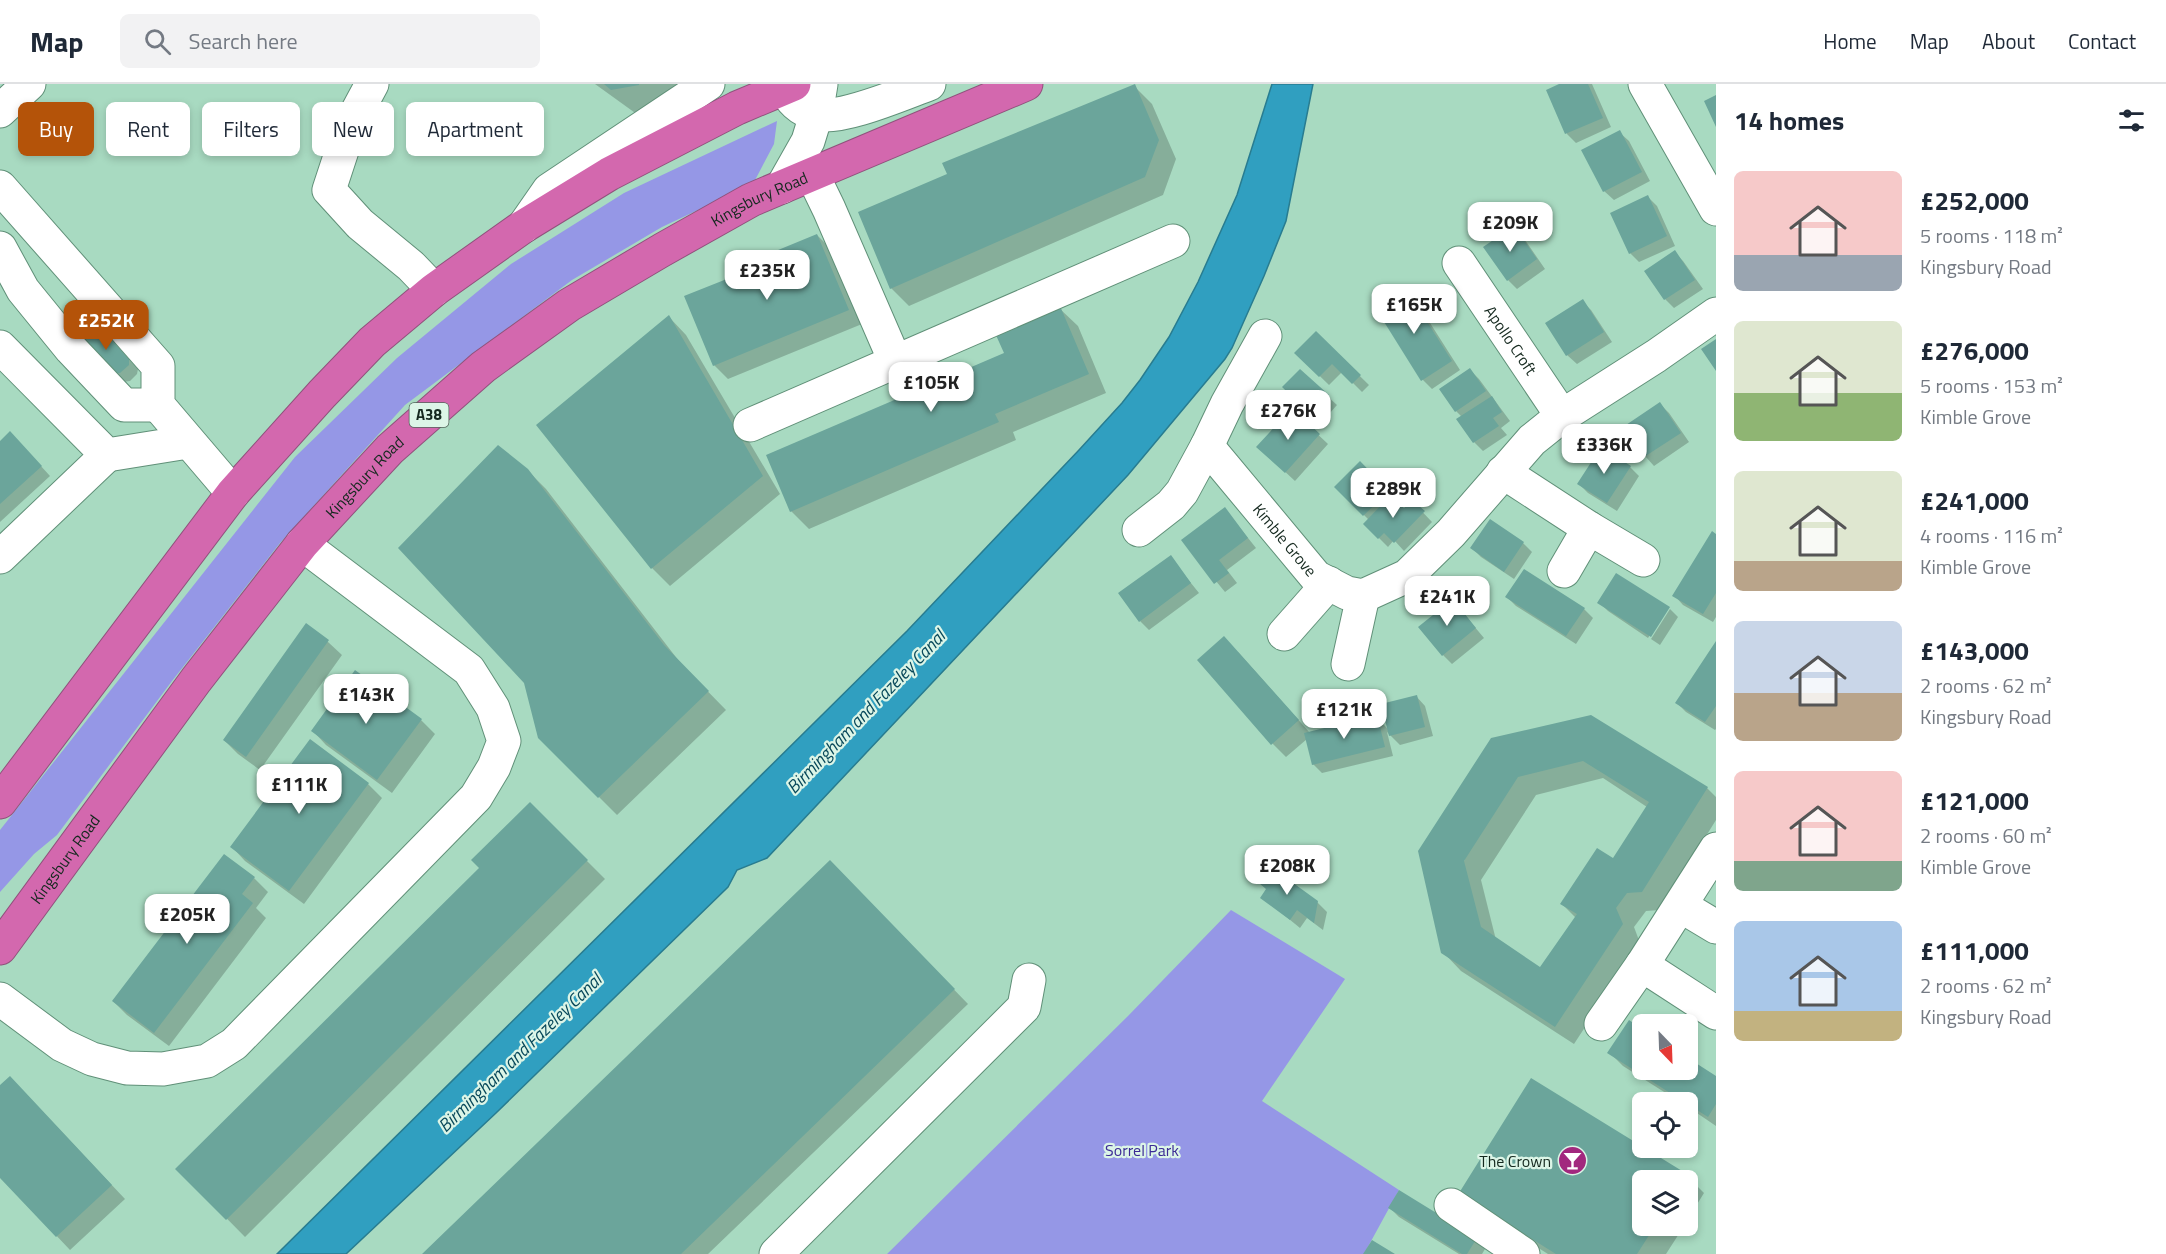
<!DOCTYPE html>
<meta charset="utf-8">
<style>
:root{--surface:#fff;--page:#f2f2f3;--text:#1f2937;--muted:#747a83;--line:#e0e1e3;--accent:#b45309}
body{margin:0;font-family:"Titillium Web",sans-serif;background:var(--page);color:var(--text);height:100vh;display:flex;flex-direction:column;font-size:22px;white-space:nowrap}
*{box-sizing:border-box;margin:0}
p{font-size:20px;color:var(--muted)}
.icon{flex:none;width:33px;height:33px;fill:none;stroke:currentColor;stroke-width:2;stroke-linecap:round;stroke-linejoin:round}
.map{position:relative;flex:1;overflow:hidden}
.panel{display:flex;flex-direction:column;background:var(--surface);width:450px}
.panel>*{flex:none}
.banner{position:absolute;left:18px;top:18px;width:570px;height:54px;display:flex;gap:12px}
.needle{width:39px;rotate:157deg}
.controls{position:absolute;left:1632px;top:930px;display:grid;gap:12px}
.controls a{display:grid;place-items:center;width:66px;height:66px;border-radius:9px;background:var(--surface);box-shadow:0 3px 9px #0003;font-size:30px}
.price{position:absolute;translate:-50% -51px;padding:0 14px;border-radius:12px;background:#fff;color:#222;font-size:20px;line-height:39px;filter:drop-shadow(0 2px 3px #0008)}
.price::after{content:'';position:absolute;left:50%;top:36px;width:18px;height:14px;margin-left:-9px;background:inherit;clip-path:polygon(0 0,100% 0,50% 100%)}
.price.current{background:var(--accent);color:#fff}
ul{padding:0;list-style:none}
li{display:flex;align-items:center;gap:18px;height:150px;padding:0 18px}
li span{display:grid;place-items:center;flex:none;width:168px;height:120px;border-radius:9px;color:#555}
li>.icon{margin-inline-start:auto}
span .icon{width:72px;height:72px;fill:#fffc;stroke-width:1}
li b{font-size:26px}
h2{display:flex;justify-content:space-between;align-items:center;height:72px;padding:0 18px;font-size:26px}
.pill{padding:0 21px;border-radius:9px;background:var(--surface);box-shadow:0 3px 9px #0003;font-size:21px;line-height:54px}
.pill.current{background:var(--accent);color:#fff}
header{display:flex;align-items:center;gap:36px;box-sizing:border-box;height:84px;padding:0 30px;background:var(--surface);border-bottom:2px solid var(--line)}
header strong{font-size:28px}
nav{display:flex;gap:33px;margin-inline-start:auto;font-size:21px}
.search{width:420px;height:54px;background:var(--page);display:flex;align-items:center;gap:15px;box-sizing:border-box;padding:0 21px;border-radius:9px;color:var(--muted);font-size:22px}
main{display:flex;flex:1;min-height:0}
.map>svg:first-child{display:block}
</style>
<header>
<strong>Map</strong>
<div class="search"><svg class="icon" aria-label="search" viewBox="0 0 24 24"><circle cx="10" cy="10" r="6"/><path d="M15 15l6 6"/></svg>Search here</div>
<nav><a>Home</a><a>Map</a><a>About</a><a>Contact</a></nav>
</header>
<main>
<div class="map">
<svg width="1716" height="1170" viewBox="0 0 1716 1170">
<rect width="100%" height="100%" fill="#a8dac1"/>
<path fill="#9597e6" d="M777,37L774,60L753,100L662,143L572,196L405,321L280,459L172,597L57,751L34,770L0,808V746L295,373L397,274L511,180L624,109Z
M1231,826L1345,895L1262,1017L1399,1106L1364,1170H887L1128,932Z"/>
<path fill="#309fc0" stroke="#287c90" stroke-width="1.5" d="M1272,0H1313L1286,137L1264,192L1232,264L1225,275L1128,391L767,774L737,786L728,803L496,1029L346,1170H277L907,547L1079,366L1122,319L1140,296L1169,253L1198,198L1237,111Z"/>
<path fill="#0003" fill-rule="evenodd" d="M595,0H706L638,31Z
M1563,0H1592L1611,43L1576,59L1567,50L1548,7Z
M1134,2L1152,20L1176,75L1163,111L909,222L891,204L948,91Z
M1619,48L1629,57L1650,97L1614,116L1604,107Z
M1648,113L1657,122L1675,162L1639,178L1630,169Z
M1514,144L1523,153L1545,185L1517,205L1508,196Z
M817,151L831,165L862,240L728,295L714,281L754,186Z
M1674,168L1683,177L1703,205L1674,224L1665,215L1646,187Z
M1407,208L1416,217L1460,286L1432,305L1423,296Z
M1582,217L1591,226L1612,258L1577,280L1567,271L1547,239Z
M1059,224L1078,242L1106,309L1013,348L1016,356L809,445L791,427L1006,270Z
M669,233L686,251L780,410L670,502L652,484L538,341Z
M1316,249L1369,301L1362,308L1342,288L1329,301L1296,269Z
M110,255L138,285L137,290L130,297L123,298L87,261Z
M1470,286L1479,295L1510,337L1501,344L1507,351L1483,367L1474,358L1462,333L1456,327Z
M1300,287L1337,321L1321,339L1293,312Z
M1660,320L1669,329L1689,358L1654,382L1645,372L1626,343Z
M1292,326L1328,360L1295,397L1268,372Z
M19,358L50,392L0,438V359Z
M1360,379L1405,426L1413,418L1432,438L1404,467L1394,456L1388,463L1365,440L1369,436L1336,403Z
M1630,383L1639,392L1617,427L1588,409L1579,400Z
M527,386L546,405L682,581L726,626L617,731L539,653Z
M1225,425L1256,464L1227,486L1237,499L1225,508L1183,457Z
M1490,437L1523,459L1532,468L1514,495L1481,473L1472,464Z
M1716,452V533L1713,538L1683,521L1674,511Z
M1170,473L1199,509L1149,546L1140,537Z
M1507,513L1584,525L1593,534L1576,560L1516,522Z
M1453,517L1484,554L1452,580L1443,571Z
M1599,518L1667,524L1648,554L1608,527Z
M1670,525L1678,533L1660,561L1651,555Z
M306,542L328,558L342,571L260,686L238,670L224,656Z
M1716,560V645L1715,646L1686,628L1677,619Z
M1238,568L1310,649L1376,633L1389,646L1416,612L1425,622L1433,652L1400,661L1387,648L1393,672L1322,689L1313,680L1307,655L1286,673L1272,659Z
M421,636L435,650L392,709L326,661L313,647Z
M1492,656L1707,704L1716,713V736L1660,826L1646,827L1634,843L1640,859L1574,960L1461,887L1443,868ZM1603,694L1647,723L1613,776L1562,820L1576,834L1541,885L1496,856L1481,796L1536,711Z
M310,657L368,700L382,714L304,820L245,777L232,763Z
M530,720L605,795L245,1153L178,1085L481,784Z
M830,778L968,920L708,1170H424Z
M254,794L268,808L256,824L266,834L169,962L127,931L113,917Z
M1262,813L1317,818L1327,828L1323,846L1307,834L1300,844Z
M1629,938L1642,946V986H1688V975L1716,994V1042L1688,1023V1018H1680L1623,982L1609,968Z
M0,1004L24,1008L125,1115L70,1166L0,1092Z
M1686,1091L1704,1109L1688,1135V1096H1642V1142H1684L1666,1170H1548L1479,1127L1460,1109Z
M1390,1124L1476,1156L1485,1165L1482,1170H1459L1399,1133Z"/>
<path fill="#6ba59b" fill-rule="evenodd" d="M604,0H639V1L611,6Z
M1135,0L1159,56L1145,93L890,205L858,128L947,90L942,79Z
M1559,0H1588L1603,34L1565,50L1546,6Z
M1716,11V43L1704,17Z
M1620,46L1642,88L1603,108L1581,66Z
M1648,111L1667,152L1629,170L1610,129Z
M1514,142L1537,175L1507,197L1483,163Z
M817,150L849,226L713,282L684,212L752,185L749,178Z
M1675,166L1695,196L1664,216L1644,187Z
M1407,206L1452,277L1421,297L1376,225Z
M1583,215L1604,248L1566,272L1545,239Z
M1060,222L1089,290L995,330L999,338L790,428L766,371L1004,269L995,249Z
M669,231L763,392L651,485L536,341Z
M94,244H101L129,275V281L120,289H112L86,262L84,253Z
M1316,247L1361,291L1352,300L1332,280L1319,293L1294,269Z
M1716,255V287L1701,265Z
M1470,284L1486,307L1455,328L1439,305Z
M1300,285L1329,311L1311,331L1282,303Z
M1492,312L1502,328L1493,334L1499,342L1473,359L1456,335Z
M1660,318L1681,349L1644,373L1623,343Z
M1292,324L1320,350L1285,389L1256,363Z
M10,347L42,382L0,420V357Z
M498,361L528,385L664,561L709,607L598,714L538,654L524,599L398,464Z
M1601,363L1631,382L1607,419L1577,400Z
M1360,377L1389,407L1363,432L1334,403Z
M1391,411L1404,424L1412,416L1425,427L1394,459L1384,449L1378,455L1363,440Z
M1225,423L1248,454L1219,476L1229,489L1214,500L1181,456Z
M1490,435L1524,458L1504,488L1470,464Z
M1712,447L1716,450V509L1703,530L1672,512Z
M1171,471L1191,499L1139,538L1118,509Z
M1524,485L1585,524L1566,552L1505,513Z
M1616,489L1670,523L1651,553L1597,519Z
M1453,515L1476,544L1442,572L1418,543Z
M306,539L329,556L246,673L223,656Z
M1224,552L1299,636L1271,661L1197,576Z
M1716,557V622L1705,638L1675,619Z
M355,586L422,635L377,696L311,647Z
M1417,611L1425,643L1389,652L1381,620Z
M1377,631L1385,663L1312,681L1304,649Z
M1591,631L1708,703L1642,808L1627,809L1616,824L1623,840L1555,943L1441,869L1418,767L1491,654ZM1583,677L1649,718L1613,774L1597,764L1560,820L1577,830L1540,883L1481,843L1464,777L1518,693Z
M310,655L369,699L289,807L230,763Z
M530,718L588,776L226,1136L175,1085L479,784L471,776Z
M224,770L255,793L242,810L253,819L154,949L112,917Z
M830,776L955,905L681,1170H422Z
M1271,783L1318,817L1314,839L1297,826L1290,836L1260,814L1266,805L1259,799Z
M1629,936L1642,945V986H1688V974L1716,992V1020L1708,1033L1607,969Z
M10,992L112,1101L56,1153L0,1094V1001Z
M1531,994L1687,1090L1683,1096H1642V1142H1655L1637,1170H1556L1459,1109Z
M1399,1106L1477,1154L1467,1170H1462L1388,1124Z
M1372,1156L1395,1170H1363Z"/>
<g fill="none" stroke-linecap="round" stroke-linejoin="round">
<defs>
<g id="minor">
<path d="M372,0L351,39L329,106L360,140L411,182L434,206"/>
<path d="M783,0C789,15 799,26 816,30C840,37 904,9 929,0"/>
<path d="M1645,0L1716,125"/>
<path d="M0,27L29,0"/>
<path d="M812,90L829,125L895,277"/>
<path d="M0,103L158,282V321L233,409"/>
<path d="M782,103L808,57L816,31L821,0"/>
<path d="M524,142L549,106L708,0"/>
<path d="M0,164L23,206L71,265L124,321H158"/>
<path id="s1" d="M1459,179L1562,332"/>
<path d="M0,263L107,371L188,358"/>
<path d="M750,341L1173,157"/>
<path d="M1207,362L1227,320L1265,252"/>
<path d="M1503,388L1589,444L1643,476"/>
<path id="s2" d="M1139,446L1171,421L1182,408L1207,362L1316,493L1347,509L1363,512L1407,492L1451,449L1532,356L1562,332L1656,272L1716,230"/>
<path d="M0,473L107,371"/>
<path d="M1564,487L1589,444"/>
<path d="M1284,550L1329,499"/>
<path d="M1348,580L1363,512"/>
<path d="M1681,822L1716,843"/>
<path d="M1642,881L1716,929"/>
<path d="M0,915L62,961L92,975L127,984L163,985L207,977L234,960L476,713L494,683L504,657L493,624L469,586L302,460"/>
<path d="M1601,940L1642,881L1716,765"/>
<path d="M1451,1121L1523,1170"/>
<path d="M776,1170L1024,923L1029,896"/>
</g>
<g id="highway">
<path d="M0,718L233,409L322,310L372,258L434,206L524,142L609,90L737,24L794,0"/>
<path id="s3" d="M0,864L196,596L302,460L390,365L483,283L569,221L662,166L751,116L1026,0"/>
</g>
</defs>
<use href="#minor" stroke="#609078" stroke-width="35"/>
<use href="#highway" stroke="#90527c" stroke-width="35"/>
<use href="#minor" stroke="#fff" stroke-width="33"/>
<use href="#highway" stroke="#d368ae" stroke-width="33"/>
</g>
<defs>
<symbol id="bar-disc" viewBox="-11 -11 22 22"><circle r="9.5" fill="#a2287e" stroke="#dcf5e7"/><path d="M-6-5H6L.8 .8V4.5H3.5V6h-7V4.5H-.8V.8Z" fill="#fff"/></symbol>
</defs>
<g fill-rule="evenodd">
<use href="#bar-disc" x="1556" y="1060" width="33" height="33"/>
</g>
<g text-anchor="middle" stroke-width="4.5" stroke-linejoin="round" paint-order="stroke">
<rect fill="#dcf5e7" stroke="#51665b" stroke-width="1.5" x="409.5" y="319" width="39" height="24" rx="4.5"/>
<g font-size="15" font-weight="bold" fill="#15291f">
<text x="429" y="336">A38</text>
</g>
<g font-size="16" fill="#15291f" stroke="#dcf5e7">
<text dy="6" stroke="none"><textPath href="#s3" startOffset="1082">Kingsbury Road</textPath></text>
<text dy="6" stroke="none"><textPath href="#s1" startOffset="93">Apollo Croft</textPath></text>
<text dy="6" stroke="none"><textPath href="#s3" startOffset="596">Kingsbury Road</textPath></text>
<text dy="6" stroke="none"><textPath href="#s2" startOffset="232">Kimble Grove</textPath></text>
<text dy="6" stroke="none"><textPath href="#s3" startOffset="110">Kingsbury Road</textPath></text>
</g>
<g font-size="16" fill="#3c2b95" stroke="#dcf5e7">
<text x="1142" y="1072">Sorrel Park</text>
</g>
<g font-size="16" fill="#15291f" stroke="#dcf5e7" text-anchor="end">
<text x="1551" y="1083">The Crown</text>
</g>
<g font-size="18" font-style="italic" fill="#08485a" stroke="#dcf5e7">
<text transform="translate(866 628) rotate(-46)" y="6">Birmingham and Fazeley Canal</text>
<text transform="translate(520 969) rotate(-44)" y="6">Birmingham and Fazeley Canal</text>
</g>
</g>
</svg>
<div class="controls">
<a><svg class="needle" viewBox="-14 -14 28 28"><path d="M0-13l5 13h-10z" fill="#e53935"/><path d="M0 13l5-13h-10z" fill="#747a83"/></svg></a>
<a><svg class="icon" aria-label="locate" viewBox="0 0 24 24"><circle cx="12" cy="12" r="6"/><path d="M12 2v4M12 18v4M2 12h4M18 12h4"/></svg></a>
<a><svg class="icon" aria-label="layers" viewBox="0 0 24 24"><path d="M12 4l9 5-9 5-9-5zM3 14l9 5 9-5"/></svg></a>
</div>
<b class="price" style="left:1510px;top:169px">£209K</b>
<b class="price" style="left:767px;top:217px">£235K</b>
<b class="price" style="left:1414px;top:251px">£165K</b>
<b class="price current" style="left:106px;top:267px">£252K</b>
<b class="price" style="left:931px;top:329px">£105K</b>
<b class="price" style="left:1288px;top:357px">£276K</b>
<b class="price" style="left:1604px;top:391px">£336K</b>
<b class="price" style="left:1393px;top:435px">£289K</b>
<b class="price" style="left:1447px;top:543px">£241K</b>
<b class="price" style="left:366px;top:641px">£143K</b>
<b class="price" style="left:1344px;top:656px">£121K</b>
<b class="price" style="left:299px;top:731px">£111K</b>
<b class="price" style="left:1287px;top:812px">£208K</b>
<b class="price" style="left:187px;top:861px">£205K</b>
<div class="banner">
<a class="pill current">Buy</a>
<a class="pill">Rent</a>
<a class="pill">Filters</a>
<a class="pill">New</a>
<a class="pill">Apartment</a>
</div>
</div>
<section class="panel">
<h2>14 homes<svg class="icon" aria-label="filters" viewBox="0 0 24 24"><path d="M4 7h16M4 17h16"/><circle cx="9" cy="7" r="2"/><circle cx="15" cy="17" r="2"/></svg></h2>
<ul>
<li><span style="background:linear-gradient(#f6c9c9 70%,#9aa5b1 0)"><svg class="icon" aria-label="home" viewBox="0 0 24 24"><path d="M3 11l9-7 9 7M6 9v11h12V9"/></svg></span><div><b>£252,000</b><p>5 rooms · 118 m²</p><p>Kingsbury Road</p></div></li>
<li><span style="background:linear-gradient(#dfe7d0 60%,#8fb573 0)"><svg class="icon" aria-label="home" viewBox="0 0 24 24"><path d="M3 11l9-7 9 7M6 9v11h12V9"/></svg></span><div><b>£276,000</b><p>5 rooms · 153 m²</p><p>Kimble Grove</p></div></li>
<li><span style="background:linear-gradient(#dfe7d0 75%,#b9a48a 0)"><svg class="icon" aria-label="home" viewBox="0 0 24 24"><path d="M3 11l9-7 9 7M6 9v11h12V9"/></svg></span><div><b>£241,000</b><p>4 rooms · 116 m²</p><p>Kimble Grove</p></div></li>
<li><span style="background:linear-gradient(#c9d6e8 60%,#b9a48a 0)"><svg class="icon" aria-label="home" viewBox="0 0 24 24"><path d="M3 11l9-7 9 7M6 9v11h12V9"/></svg></span><div><b>£143,000</b><p>2 rooms · 62 m²</p><p>Kingsbury Road</p></div></li>
<li><span style="background:linear-gradient(#f6c9c9 75%,#7fa58c 0)"><svg class="icon" aria-label="home" viewBox="0 0 24 24"><path d="M3 11l9-7 9 7M6 9v11h12V9"/></svg></span><div><b>£121,000</b><p>2 rooms · 60 m²</p><p>Kimble Grove</p></div></li>
<li><span style="background:linear-gradient(#a9c7e8 75%,#c2b280 0)"><svg class="icon" aria-label="home" viewBox="0 0 24 24"><path d="M3 11l9-7 9 7M6 9v11h12V9"/></svg></span><div><b>£111,000</b><p>2 rooms · 62 m²</p><p>Kingsbury Road</p></div></li>
</ul>
</section>
</main>
